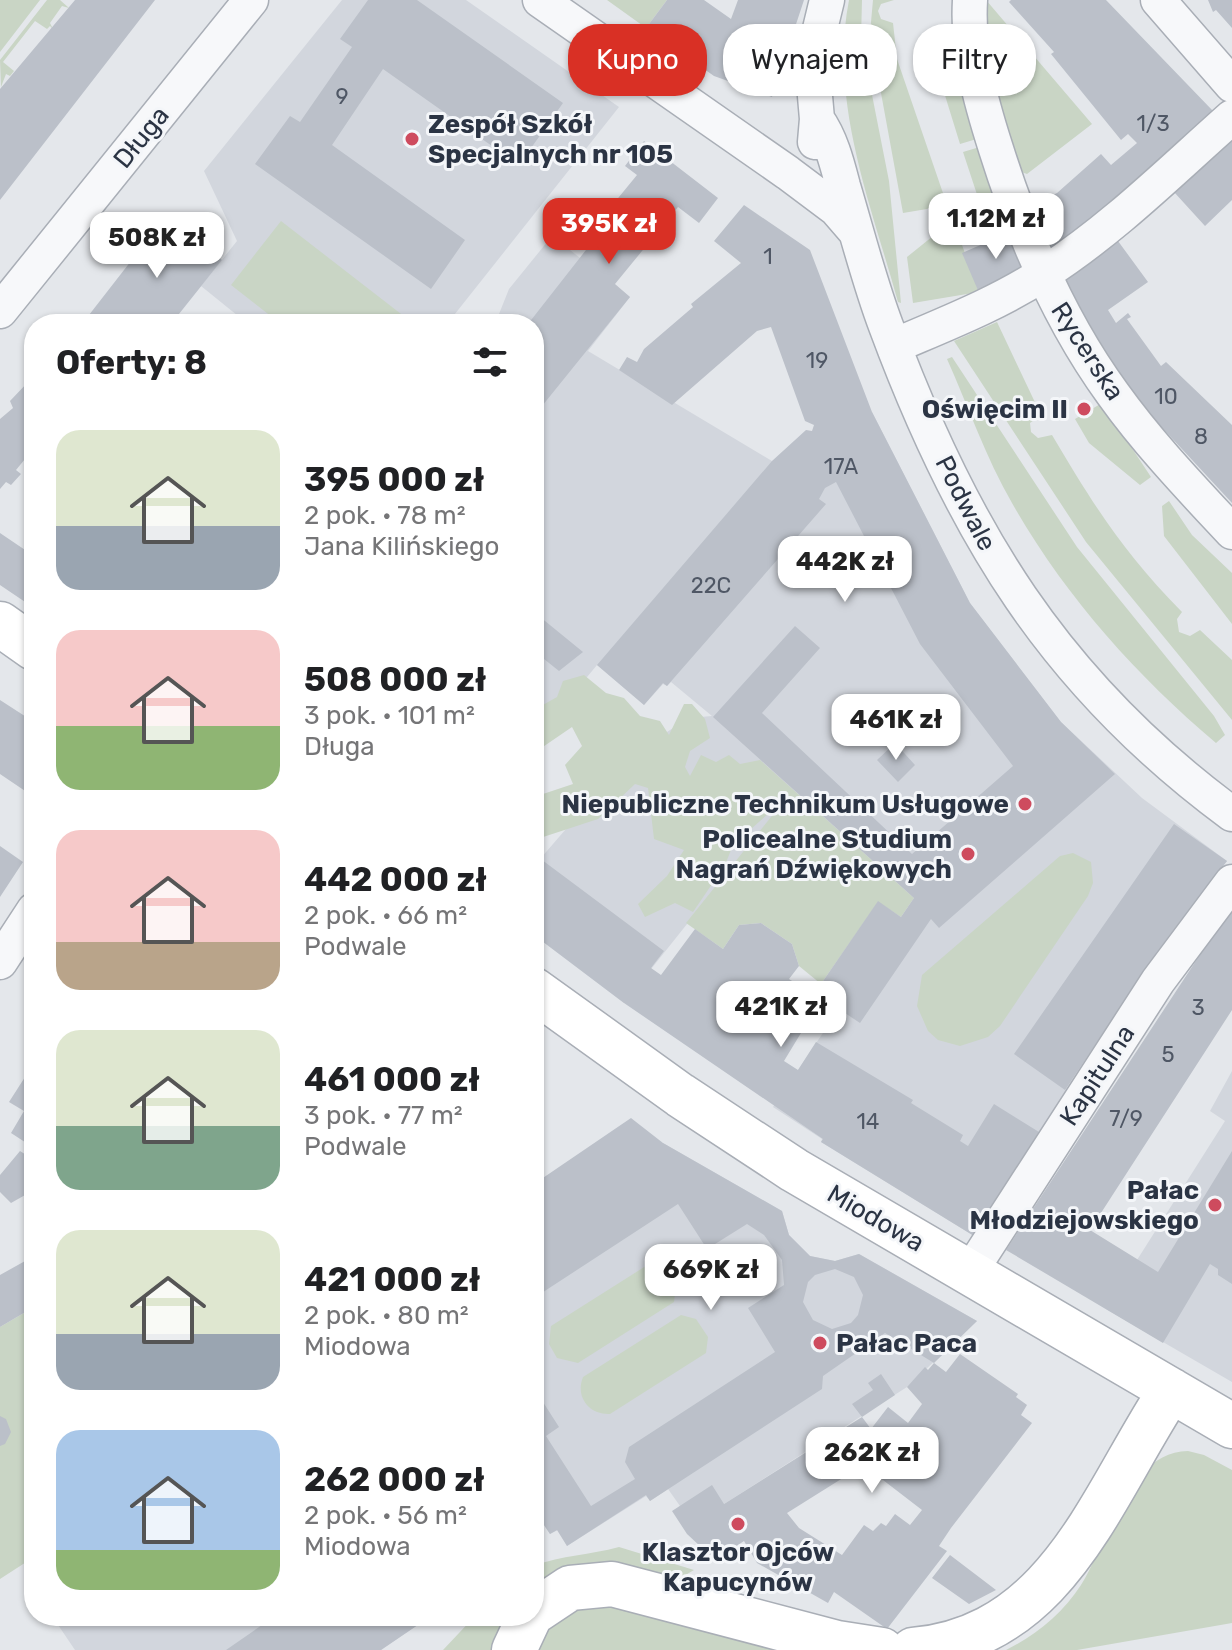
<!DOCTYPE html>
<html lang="pl">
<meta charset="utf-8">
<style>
:root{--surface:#fff;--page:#f2f2f2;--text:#202124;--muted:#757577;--accent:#d93025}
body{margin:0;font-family:Rubik,sans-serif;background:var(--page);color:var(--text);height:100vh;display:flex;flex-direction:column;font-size:30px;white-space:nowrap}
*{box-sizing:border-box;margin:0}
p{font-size:26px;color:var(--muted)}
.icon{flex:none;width:44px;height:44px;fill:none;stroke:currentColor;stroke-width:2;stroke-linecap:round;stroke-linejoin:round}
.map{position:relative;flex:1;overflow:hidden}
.drawer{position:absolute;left:24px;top:314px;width:520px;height:1312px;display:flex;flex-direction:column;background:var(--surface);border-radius:32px;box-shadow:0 2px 6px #0004}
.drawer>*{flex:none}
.hud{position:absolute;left:568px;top:24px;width:544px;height:72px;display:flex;gap:16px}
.price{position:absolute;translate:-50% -68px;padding:0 18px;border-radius:16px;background:#fff;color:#222;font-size:26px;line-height:52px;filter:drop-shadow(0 2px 4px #0008)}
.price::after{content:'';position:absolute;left:50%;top:48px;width:24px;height:18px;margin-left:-12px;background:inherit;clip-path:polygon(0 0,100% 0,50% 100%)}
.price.current{background:var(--accent);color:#fff}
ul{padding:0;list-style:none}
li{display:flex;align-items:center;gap:24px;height:200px;padding:0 32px}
li span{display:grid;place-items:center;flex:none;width:224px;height:160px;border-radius:24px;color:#555}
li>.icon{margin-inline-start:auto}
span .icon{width:96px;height:96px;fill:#fffc;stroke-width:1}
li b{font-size:34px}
h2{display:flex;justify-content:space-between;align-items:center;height:96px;padding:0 32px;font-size:34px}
.chip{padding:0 28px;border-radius:32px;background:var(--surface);box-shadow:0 2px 6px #0004;font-size:28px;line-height:72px}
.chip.current{background:var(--accent);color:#fff}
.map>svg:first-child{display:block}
</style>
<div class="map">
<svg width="1232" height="1650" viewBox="0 0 1232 1650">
<rect width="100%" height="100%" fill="#e4e7eb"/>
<path fill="#d2d6dd" d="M342,0H466L619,107L447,324H248L201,286L237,241L204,171Z
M552,236L630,297L588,351L772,461L872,412L970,603L1061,722L1142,798L1227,861L1157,952L974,1236L821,1142L822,1139L773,1107L914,898L793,791L624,1003L534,935V866L629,756L689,718L712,716L671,682L667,686L663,684L644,705L597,665L534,741V324H495L509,289Z
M1232,1071V1382L1106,1309L1225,1121L1210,1111Z
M663,1143L782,1211L789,1235L810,1256L835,1261L859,1254L977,1321L907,1387L724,1504L680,1506L668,1489L650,1501L646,1496L567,1546L558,1530L550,1534L534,1510V1231Z
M52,1616H431L381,1650H75Z"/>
<path fill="#c9d5c5" d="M0,0H40L0,52Z
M47,0H60L69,8L62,6L50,23L53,29L50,26L47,29L35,21L3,62L14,71L10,76L6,74L1,87L0,60Z
M607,0H667L646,28Z
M849,0H862L861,39L889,181L901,303L898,302C871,204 829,102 849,0Z
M873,0H894L881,4L878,11L881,19L893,23L897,59L945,199L927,209L903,213L870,33Z
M986,0L1092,124L1027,174L1013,169L979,14Z
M959,55L980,138L960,144L943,89L946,85L939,60Z
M983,146L1015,230L992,240L963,152Z
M953,220L979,292L913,303L907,257Z
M281,221L414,324H281L231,285Z
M997,322L1041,415L1030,423L1031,432L1038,438L1052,435C1094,506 1124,553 1182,612L1177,619L1179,632L1190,636L1200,630L1232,660V720L1086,542L954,341Z
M952,357L1077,547L1214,716L1225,735L1216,743C1135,674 1065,596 1012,503C986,458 968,406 947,359Z
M1102,403L1151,477L1140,485L1089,443L1075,419Z
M1169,501L1192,535L1232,573V624L1164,536L1162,506Z
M584,675L606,693L624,698L640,716L660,721L669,735L684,704H692L705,719L710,738L690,751L685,767L690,776L701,755L716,762L729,755L740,764L760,760L914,898L901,917L878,902L821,984L799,966L792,944L761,923L739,925L723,949L686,923L787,797L733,845L725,865L693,912L675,903L645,917L638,904L667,876L684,850L654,839L648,788L635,784L598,819L534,840V797L573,784L565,765L582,746L572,727L534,753V710L557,697L563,681Z
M1073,853L1091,862L1093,883L1088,896L1000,1026L988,1037L960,1046L938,1040L928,1031L917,1006L922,975L1060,856Z
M649,1264L665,1268L676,1286L674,1302L578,1363L557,1358L549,1344L551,1326Z
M34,1307V1557L0,1579V1327Z
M681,1315L696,1319L708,1337L706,1353L610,1414C589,1415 575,1397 583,1377Z
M1188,1451L1204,1455L1232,1470V1623L1077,1650H1006C1036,1635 1063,1613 1081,1585C1108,1542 1129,1451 1188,1451Z
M619,1547L694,1570L677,1580C624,1565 583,1554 534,1585V1566C562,1555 590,1555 619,1547Z
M596,1602L782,1650H535C552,1618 559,1610 596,1602Z
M475,1616H504L495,1650H443Z"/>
<path fill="#bbc0c9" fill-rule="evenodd" d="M75,0H155L0,200V89Z
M368,0H417L563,103L519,165L383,69L332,145L465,240L431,289L255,164L290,116L300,122L352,47L340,39Z
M667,0H704L731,19L738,0H804L772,97L714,76L646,28Z
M1011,0H1106L1213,111L1142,178L1080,230L1047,253L1021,212L1057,193L1101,154L1111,165L1137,143L1128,134L1121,140L1051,54L1054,52L1009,2Z
M1208,0H1232V28L1216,10L1213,12Z
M1232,137V200L1205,226L1174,192Z
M644,141L718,198L699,223L678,207L615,284L630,297L534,416V324H528L593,241L587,236L637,175L625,166Z
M744,205L810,250L872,412L970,603L1061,722L1115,774L939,928L931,919L860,1023L839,1009L845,1000L821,984L878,901L901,917L914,898L713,717L795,626L820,648L762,713L912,854L1013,766L920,644L836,482L825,488L819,499L826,504L667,686L663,683L644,705L597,665L772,461L806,430L812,431L814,425L805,421L771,327L757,331L672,405L619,370L627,357L637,362L644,349L693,307L691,304L741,263L714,241Z
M166,216L222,260L171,324H82Z
M1015,230L1029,265L980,295L962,253Z
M1118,241L1148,282L1108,310L1116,323L1128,313L1131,317L1127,319L1161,366L1166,362L1232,425V503L1129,392L1060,285Z
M29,381L34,384V448L16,470L21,474L11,485L6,482L0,489V419L13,408L10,401Z
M0,533L34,556V608L0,585Z
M534,612L583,652L559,671L534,651Z
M0,700L34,722V797L0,774Z
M895,743L915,765L898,782L877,760Z
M1174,824L1227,861L1157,952L1065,1090L1014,1054Z
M0,846L23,862L0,897Z
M534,854L664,951L651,968L661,975L695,929L723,949L739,925L761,923L792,944L799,966L789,979L821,1000L784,1061L798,1070L816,1042L913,1100L911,1103L963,1135L960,1141L968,1146L994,1104L1039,1132L974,1236L821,1142L823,1139L624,1003L534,935Z
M1232,906V1010L1090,1230L1158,1272L1232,1151V1284L1218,1275V1269L1210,1264L1163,1343L1006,1250Z
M34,1063V1148L11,1133L24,1111L9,1102Z
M631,1118L663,1143L782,1211L789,1235L810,1256L835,1261L859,1254L977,1321L934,1363L885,1333L823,1376L822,1389L650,1501L646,1495L567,1546L557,1530L550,1534L534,1510V1388L559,1427L546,1436L591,1506L635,1479L625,1462L629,1447L775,1352L748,1308L784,1285L782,1260L764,1235L747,1224L707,1249L678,1204L534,1298V1184ZM835,1269L854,1277L863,1295L858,1315L851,1323L832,1329L813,1320L803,1302L808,1282L815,1275Z
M20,1151L34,1160V1190L11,1203L0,1192V1175Z
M34,1256V1307L0,1327V1275Z
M960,1354L1018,1394L1016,1397L1027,1405L1021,1415L1032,1423L951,1528L939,1546L947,1551L887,1629L834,1592L828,1603L757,1563L744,1541L715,1560L687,1534L672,1511L712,1485L724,1504L862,1417L871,1429L888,1407L908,1423L922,1404L907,1387L925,1367L928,1370L934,1363L946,1372ZM857,1460L922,1510L910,1525L895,1514L886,1526L881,1523L873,1531L864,1525L842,1555L799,1528L787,1513L854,1471L850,1465Z
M881,1374L895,1395L862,1417L852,1404L873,1390L868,1383Z
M0,1416L6,1419L11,1432L5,1444L0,1446Z
M950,1555L996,1590L969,1604L932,1578Z
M275,1616H431L381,1650H226Z"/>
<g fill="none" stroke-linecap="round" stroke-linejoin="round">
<defs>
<path id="street" d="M540,0L788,173L836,209L855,231
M970,0C967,52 980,99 996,149C1023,235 1059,320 1113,394C1148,443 1191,488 1232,532
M1158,0L1232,85
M817,119C831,139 837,163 843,186C857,233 869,281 886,326C962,531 1054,683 1232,814
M815,142L817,119L812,62L827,0
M0,311L251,0
M894,346C945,324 997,304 1043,274C1112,230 1171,171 1232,117
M0,962L34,910
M970,1272L1158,981L1232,882"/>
<path id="secondary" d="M0,624L34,648
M534,990L680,1095L794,1170L1232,1426
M534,1612L570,1588L612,1584L837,1643L882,1650
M514,1650L530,1616
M913,1650C1058,1637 1101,1496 1171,1390"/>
</defs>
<use href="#street" stroke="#a9aeb6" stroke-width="37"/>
<use href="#secondary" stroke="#a9aeb6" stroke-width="47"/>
<use href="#street" stroke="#f7f8fa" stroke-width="34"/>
<use href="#secondary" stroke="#fff" stroke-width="44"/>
</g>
<g fill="#ce4b5e" stroke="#f4f6f9" stroke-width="3">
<circle cx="412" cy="139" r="8"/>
<circle cx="1084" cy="409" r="8"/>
<circle cx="1025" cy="804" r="8"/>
<circle cx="968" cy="854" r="8"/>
<circle cx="1215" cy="1205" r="8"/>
<circle cx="820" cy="1343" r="8"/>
<circle cx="738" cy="1524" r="8"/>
</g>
<g text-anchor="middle" stroke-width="6" stroke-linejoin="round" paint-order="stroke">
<g font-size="22" fill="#4f5765">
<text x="342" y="104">9</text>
<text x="1153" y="131">1/3</text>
<text x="768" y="264">1</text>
<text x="817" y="368">19</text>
<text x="1166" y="404">10</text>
<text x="1201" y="444">8</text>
<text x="841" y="474">17A</text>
<text x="711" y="593">22C</text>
<text x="1198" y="1015">3</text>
<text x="1168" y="1062">5</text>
<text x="1126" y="1126">7/9</text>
<text x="868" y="1129">14</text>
</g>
<g font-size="26" font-weight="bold" fill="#2b3444" stroke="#f4f6f9" text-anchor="end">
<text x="428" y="133" text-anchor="start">Zespół Szkół<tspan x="428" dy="30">Specjalnych nr 105</tspan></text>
<text x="1068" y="418">Oświęcim II</text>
<text x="1009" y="813">Niepubliczne Technikum Usługowe</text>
<text x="952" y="848">Policealne Studium<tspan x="952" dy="30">Nagrań Dźwiękowych</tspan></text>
<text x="1199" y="1199">Pałac<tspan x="1199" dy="30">Młodziejowskiego</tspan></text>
<text x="836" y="1352" text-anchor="start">Pałac Paca</text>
<text x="738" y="1561" text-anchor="middle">Klasztor Ojców<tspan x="738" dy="30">Kapucynów</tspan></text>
</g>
<g font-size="26" fill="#2b3444" stroke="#f4f6f9">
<text transform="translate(141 137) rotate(-51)" y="9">Długa</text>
<text transform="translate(1088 351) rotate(57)" y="9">Rycerska</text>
<text transform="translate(966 503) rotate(63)" y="9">Podwale</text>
<text transform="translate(1097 1075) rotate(-57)" y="9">Kapitulna</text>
<text transform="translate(876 1218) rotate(30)" y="9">Miodowa</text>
</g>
</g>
</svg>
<b class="price" style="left:996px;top:261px">1.12M zł</b>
<b class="price current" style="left:609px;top:266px">395K zł</b>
<b class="price" style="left:157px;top:280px">508K zł</b>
<b class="price" style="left:845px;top:604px">442K zł</b>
<b class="price" style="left:896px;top:762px">461K zł</b>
<b class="price" style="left:781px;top:1049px">421K zł</b>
<b class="price" style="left:711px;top:1312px">669K zł</b>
<b class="price" style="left:872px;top:1495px">262K zł</b>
<div class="hud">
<a class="chip current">Kupno</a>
<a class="chip">Wynajem</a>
<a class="chip">Filtry</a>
</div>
<section class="drawer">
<h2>Oferty: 8<svg class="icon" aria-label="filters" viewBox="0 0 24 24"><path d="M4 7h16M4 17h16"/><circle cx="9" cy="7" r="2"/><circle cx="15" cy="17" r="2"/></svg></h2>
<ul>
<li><span style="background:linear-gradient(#dfe7d0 60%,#9aa5b1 0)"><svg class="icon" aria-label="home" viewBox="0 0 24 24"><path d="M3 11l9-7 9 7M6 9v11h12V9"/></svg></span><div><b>395 000 zł</b><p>2 pok. · 78 m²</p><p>Jana Kilińskiego</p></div></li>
<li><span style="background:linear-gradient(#f6c9c9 60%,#8fb573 0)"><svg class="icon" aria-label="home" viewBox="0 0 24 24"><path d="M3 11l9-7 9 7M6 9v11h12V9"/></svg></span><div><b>508 000 zł</b><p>3 pok. · 101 m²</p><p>Długa</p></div></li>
<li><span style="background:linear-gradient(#f6c9c9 70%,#b9a48a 0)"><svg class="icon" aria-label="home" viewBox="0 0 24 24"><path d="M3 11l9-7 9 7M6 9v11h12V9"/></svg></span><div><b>442 000 zł</b><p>2 pok. · 66 m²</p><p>Podwale</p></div></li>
<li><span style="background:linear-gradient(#dfe7d0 60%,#7fa58c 0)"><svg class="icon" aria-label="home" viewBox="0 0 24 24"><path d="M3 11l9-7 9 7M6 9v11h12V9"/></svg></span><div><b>461 000 zł</b><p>3 pok. · 77 m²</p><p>Podwale</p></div></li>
<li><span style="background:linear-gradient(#dfe7d0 65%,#9aa5b1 0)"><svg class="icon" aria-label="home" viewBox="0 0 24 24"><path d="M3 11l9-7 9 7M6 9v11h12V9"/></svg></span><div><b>421 000 zł</b><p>2 pok. · 80 m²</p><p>Miodowa</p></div></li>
<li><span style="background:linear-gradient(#a9c7e8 75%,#8fb573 0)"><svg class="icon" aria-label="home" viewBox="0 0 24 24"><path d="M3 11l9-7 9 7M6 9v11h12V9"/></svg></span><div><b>262 000 zł</b><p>2 pok. · 56 m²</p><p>Miodowa</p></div></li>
</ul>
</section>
</div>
